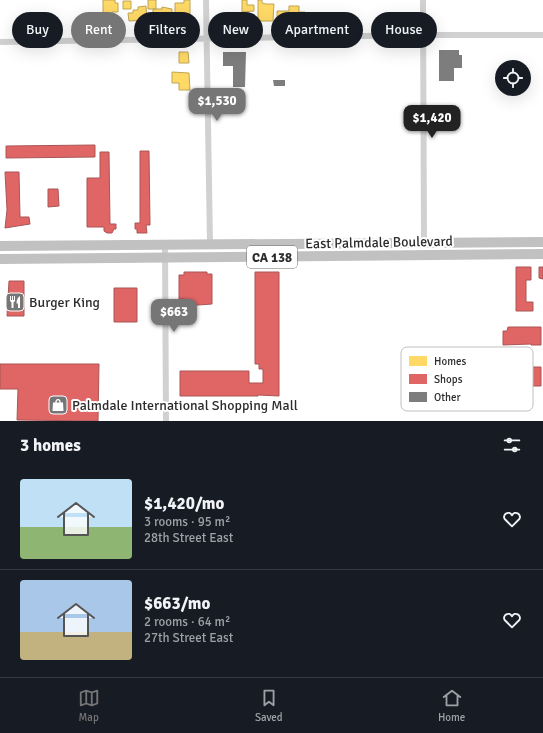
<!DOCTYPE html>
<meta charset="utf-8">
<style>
:root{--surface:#171b24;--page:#20242c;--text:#f1f3f6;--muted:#9ea1a6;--line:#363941;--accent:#767676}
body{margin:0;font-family:Signika,sans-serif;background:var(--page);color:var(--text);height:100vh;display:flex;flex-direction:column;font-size:15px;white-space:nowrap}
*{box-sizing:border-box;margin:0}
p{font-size:13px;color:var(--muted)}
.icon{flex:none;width:22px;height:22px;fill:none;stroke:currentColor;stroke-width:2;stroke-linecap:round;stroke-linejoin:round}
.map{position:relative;height:421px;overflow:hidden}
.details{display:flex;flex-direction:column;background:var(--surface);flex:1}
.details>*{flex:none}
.hud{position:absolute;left:12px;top:12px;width:519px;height:36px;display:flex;gap:8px}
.controls{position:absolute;left:495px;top:60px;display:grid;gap:8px}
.controls a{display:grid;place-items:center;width:36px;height:36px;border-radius:50%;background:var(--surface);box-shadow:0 4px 16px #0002;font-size:20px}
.price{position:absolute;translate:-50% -34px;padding:0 9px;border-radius:8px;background:var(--accent);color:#fff;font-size:13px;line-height:26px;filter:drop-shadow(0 1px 2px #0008)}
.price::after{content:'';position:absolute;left:50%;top:24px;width:12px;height:9px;margin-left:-6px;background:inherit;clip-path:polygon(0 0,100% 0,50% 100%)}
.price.on{background:#222;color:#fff}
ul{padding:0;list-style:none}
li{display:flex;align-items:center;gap:12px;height:100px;padding:0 20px}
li+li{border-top:1px solid var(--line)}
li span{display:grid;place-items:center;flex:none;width:112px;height:80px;border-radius:4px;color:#555}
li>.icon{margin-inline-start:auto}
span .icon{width:48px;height:48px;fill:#fffc;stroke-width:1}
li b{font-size:17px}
h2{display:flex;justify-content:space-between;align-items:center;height:48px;padding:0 20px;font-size:17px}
.tag{padding:0 14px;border-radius:18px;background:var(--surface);box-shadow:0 4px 16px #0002;font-size:14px;line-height:36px}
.tag.on{background:var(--accent);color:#fff}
.menu{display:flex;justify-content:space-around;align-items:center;height:56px;border-top:1px solid var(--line);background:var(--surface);font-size:11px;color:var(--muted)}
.menu a{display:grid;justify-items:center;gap:2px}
.menu .on{color:var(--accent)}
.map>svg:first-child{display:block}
</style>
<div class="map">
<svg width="543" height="421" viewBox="0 0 543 421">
<rect width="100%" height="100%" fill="#fff"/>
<path fill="#ffd966" stroke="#c0a555" d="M103,0H115V3H118V12H112V23H103Z
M148,0H156V9H148Z
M184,0H190V21H181V13H175V3H184Z
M242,0H247V5H254V11L242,12Z
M258,0H262V3L266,4H274L273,21H258Z
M123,1H131V9H123Z
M146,6L147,20L129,21L128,13H133V10H138V7Z
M289,6H299V12H305V21H292V24H289V21H277V11H289Z
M162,7L172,9V19L153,21V9H162Z
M179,52H188L189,63H179Z
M172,72L189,73L190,90H179V83H172Z"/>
<path fill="#e06666" stroke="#a55" d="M95,145V157L6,158V146Z
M140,151H149L150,225H146L147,233H137V229H135V223H140Z
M100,152H109L110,224H116V229H114L112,233H107L104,231V227H87V178H100Z
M5,172H19L20,217H29L30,224L5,228L7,210Z
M48,189H58L59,206L48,207Z
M516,267H531V280H526V302H533V311H516Z
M539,267H543V279L539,278Z
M184,272H207V274H212V304L184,306V299H179V275H184Z
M255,272H279V396L258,395V396H180V371H249V383H263V369H259V364H255Z
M9,281H24V316H7Z
M114,288H137V322H114Z
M508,327H541V345H531V344L503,345V331H507Z
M0,364H99L98,421L17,420L18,389H0Z
M531,367H541V386H532V384L507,386V383H503V371H507V368L531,369Z"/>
<path fill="#7d7d7d" d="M439,50H459V55H462V68H454V81H439Z
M223,52H246L245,87H233V66H223Z
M273,80H285V86H274Z"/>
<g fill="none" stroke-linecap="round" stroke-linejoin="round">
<path stroke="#d1d1d1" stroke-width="6" d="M206,0L210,244
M423,0L424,243
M0,42L423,35H543
M165,244L166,421"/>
<path stroke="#c1c1c1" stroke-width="10" d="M0,246L543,242
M0,259L543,254"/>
</g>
<defs>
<symbol id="restaurant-square" viewBox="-11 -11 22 22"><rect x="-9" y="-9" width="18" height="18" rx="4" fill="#767676" stroke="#fff"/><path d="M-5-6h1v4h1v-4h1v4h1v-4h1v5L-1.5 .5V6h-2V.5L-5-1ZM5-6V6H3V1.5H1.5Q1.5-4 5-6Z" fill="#fff"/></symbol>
<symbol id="shop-square" viewBox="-11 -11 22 22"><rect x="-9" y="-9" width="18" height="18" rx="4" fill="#767676" stroke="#fff"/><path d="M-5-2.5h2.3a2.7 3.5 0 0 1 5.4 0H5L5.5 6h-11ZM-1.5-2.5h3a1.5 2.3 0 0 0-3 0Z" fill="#fff"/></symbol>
</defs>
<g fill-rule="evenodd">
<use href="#restaurant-square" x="4" y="291" width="22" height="22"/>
<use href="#shop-square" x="47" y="394" width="22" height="22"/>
</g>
<g text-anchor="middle" stroke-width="4" stroke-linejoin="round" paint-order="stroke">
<rect fill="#fff" stroke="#6b6b6b" stroke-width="1" x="247" y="246" width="50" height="22" rx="3"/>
<g font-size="13" font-weight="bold" fill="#2c2c2c">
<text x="272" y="262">CA 138</text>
</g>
<g font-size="14" fill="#2c2c2c" stroke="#fff">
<text transform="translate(379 242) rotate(-1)" y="5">East Palmdale Boulevard</text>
</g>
<g font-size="14" fill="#2c2c2c" stroke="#fff" text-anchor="start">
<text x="29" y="307">Burger King</text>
<text x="72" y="410">Palmdale International Shopping Mall</text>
</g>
</g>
<rect x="401" y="347" width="132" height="64" rx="6" fill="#fff" stroke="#c0c0c0" stroke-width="1"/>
<rect x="409" y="356" width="18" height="10" fill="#ffd966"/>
<rect x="409" y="374" width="18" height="10" fill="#e06666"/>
<rect x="409" y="392" width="18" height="10" fill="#7d7d7d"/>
<g font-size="11" fill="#2c2c2c">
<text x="434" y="365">Homes</text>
<text x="434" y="383">Shops</text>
<text x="434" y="401">Other</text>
</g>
</svg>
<div class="controls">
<a><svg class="icon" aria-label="locate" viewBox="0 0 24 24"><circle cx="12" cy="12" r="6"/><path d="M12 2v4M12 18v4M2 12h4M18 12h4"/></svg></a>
</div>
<b class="price" style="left:217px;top:122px">$1,530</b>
<b class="price on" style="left:432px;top:139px">$1,420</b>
<b class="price" style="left:174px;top:333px">$663</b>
<div class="hud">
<a class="tag">Buy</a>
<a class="tag on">Rent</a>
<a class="tag">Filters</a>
<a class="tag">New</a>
<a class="tag">Apartment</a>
<a class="tag">House</a>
</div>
</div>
<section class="details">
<h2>3 homes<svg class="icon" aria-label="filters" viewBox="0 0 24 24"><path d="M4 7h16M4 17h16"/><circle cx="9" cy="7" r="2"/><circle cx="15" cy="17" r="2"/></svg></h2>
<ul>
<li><span style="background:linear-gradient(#bfe0f5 60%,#8fb573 0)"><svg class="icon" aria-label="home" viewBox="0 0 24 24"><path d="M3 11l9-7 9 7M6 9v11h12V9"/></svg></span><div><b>$1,420/mo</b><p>3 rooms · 95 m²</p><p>28th Street East</p></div><svg class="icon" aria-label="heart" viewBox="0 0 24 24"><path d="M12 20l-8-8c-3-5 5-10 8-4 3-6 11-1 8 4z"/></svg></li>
<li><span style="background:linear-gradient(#a9c7e8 65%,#c2b280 0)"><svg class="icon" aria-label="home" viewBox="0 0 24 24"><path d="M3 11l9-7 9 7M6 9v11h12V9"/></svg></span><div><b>$663/mo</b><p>2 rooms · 64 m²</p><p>27th Street East</p></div><svg class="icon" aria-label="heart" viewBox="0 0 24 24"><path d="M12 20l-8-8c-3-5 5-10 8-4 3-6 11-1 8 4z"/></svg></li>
</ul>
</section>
<nav class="menu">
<a class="on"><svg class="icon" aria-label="map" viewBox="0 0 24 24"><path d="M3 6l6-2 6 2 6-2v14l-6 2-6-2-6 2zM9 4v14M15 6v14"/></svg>Map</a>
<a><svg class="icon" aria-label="saved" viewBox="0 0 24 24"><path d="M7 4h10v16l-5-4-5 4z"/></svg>Saved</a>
<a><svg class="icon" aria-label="home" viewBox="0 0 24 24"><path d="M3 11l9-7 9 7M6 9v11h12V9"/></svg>Home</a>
</nav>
